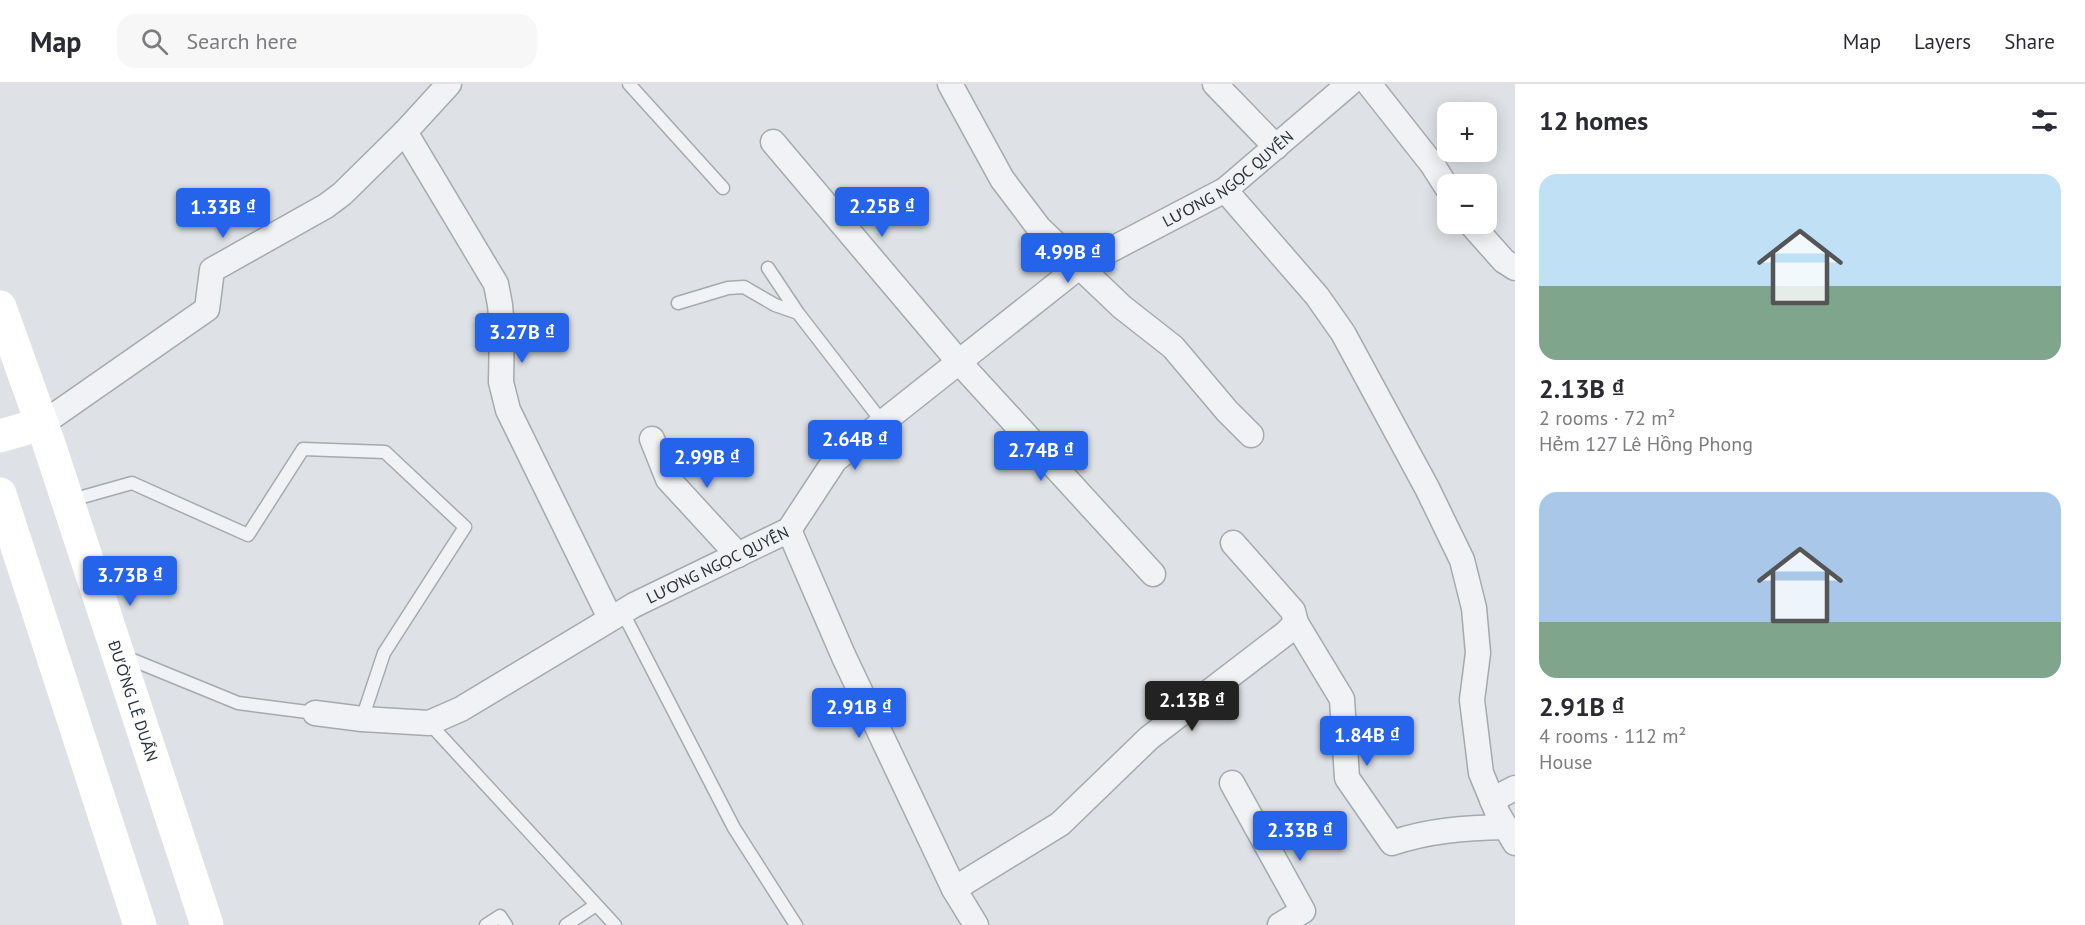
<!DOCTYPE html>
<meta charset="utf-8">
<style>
:root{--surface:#fff;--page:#f7f7f7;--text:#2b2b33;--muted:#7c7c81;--line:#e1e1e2;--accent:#2563eb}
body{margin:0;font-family:"PT Sans",sans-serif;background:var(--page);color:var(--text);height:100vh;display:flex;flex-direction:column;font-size:22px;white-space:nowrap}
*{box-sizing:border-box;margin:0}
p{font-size:20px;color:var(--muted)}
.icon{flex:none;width:33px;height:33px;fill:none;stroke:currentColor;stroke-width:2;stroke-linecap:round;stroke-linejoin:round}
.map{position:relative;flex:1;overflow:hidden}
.panel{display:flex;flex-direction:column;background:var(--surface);width:570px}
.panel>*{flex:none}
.tools{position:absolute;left:1437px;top:18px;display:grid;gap:12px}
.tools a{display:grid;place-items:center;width:60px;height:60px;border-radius:12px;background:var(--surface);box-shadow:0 3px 15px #0003;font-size:30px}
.price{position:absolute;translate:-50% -51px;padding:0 14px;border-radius:6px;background:var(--accent);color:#fff;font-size:20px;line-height:39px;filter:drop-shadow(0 2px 3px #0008)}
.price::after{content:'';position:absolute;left:50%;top:36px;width:18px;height:14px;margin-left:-9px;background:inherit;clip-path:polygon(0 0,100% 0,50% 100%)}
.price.active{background:#222;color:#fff}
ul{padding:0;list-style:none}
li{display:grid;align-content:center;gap:12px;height:318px;padding:0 24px}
li span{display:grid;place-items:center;height:186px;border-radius:18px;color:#555}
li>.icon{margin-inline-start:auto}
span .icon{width:108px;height:108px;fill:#fffc;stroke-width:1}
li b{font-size:26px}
h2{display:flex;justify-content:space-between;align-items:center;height:72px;padding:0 24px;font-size:26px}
header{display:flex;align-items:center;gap:36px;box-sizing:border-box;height:84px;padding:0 30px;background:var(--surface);border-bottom:2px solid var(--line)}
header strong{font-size:28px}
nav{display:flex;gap:33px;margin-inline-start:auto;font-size:21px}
.search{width:420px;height:54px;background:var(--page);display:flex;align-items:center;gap:15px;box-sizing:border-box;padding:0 21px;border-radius:18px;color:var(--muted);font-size:22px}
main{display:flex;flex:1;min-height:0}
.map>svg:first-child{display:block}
</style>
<header>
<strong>Map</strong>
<div class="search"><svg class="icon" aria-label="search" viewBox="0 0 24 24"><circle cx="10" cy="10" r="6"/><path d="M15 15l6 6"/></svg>Search here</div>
<nav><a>Map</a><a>Layers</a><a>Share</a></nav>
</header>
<main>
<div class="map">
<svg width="1515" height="841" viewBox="0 0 1515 841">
<rect width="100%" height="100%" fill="#dee2e6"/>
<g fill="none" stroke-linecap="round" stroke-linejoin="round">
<defs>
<path id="service" d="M629,0L723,104
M768,184L798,229L883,339
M678,219L728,204L744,203L775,221L798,229
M68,417L132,399L248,451L303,365L385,368L465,443L384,569L362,635
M622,527L734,744L796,841
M123,572L238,619L315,629
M429,639L615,841
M486,841L500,832L506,841
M566,841L596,821"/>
<g id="minor">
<path d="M950,0L1002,95L1039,144L1122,223L1173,263L1227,327L1251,351"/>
<path d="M1215,0L1276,63"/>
<path d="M1369,0L1432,80L1448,105"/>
<path d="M405,48L496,200L500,221L502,243L501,298L508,326L610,534"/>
<path d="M773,58L959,278L1153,490"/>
<path d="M1225,106L1317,212L1343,249L1427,404L1462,476L1474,524L1478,569L1472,616L1481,689L1498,730L1515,759"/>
<path d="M1471,140L1504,177L1515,184"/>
<path d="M42,340L207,225L212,186L326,122L342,110L405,48L449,0"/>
<path d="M652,355L668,395L738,471"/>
<path d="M789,446L844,573L954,805L976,841"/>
<path d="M1296,539L1342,615L1347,694L1392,759C1430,746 1466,744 1506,743"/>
<path id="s1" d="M315,629L362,635L429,639L461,625L634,521L789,446L835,376L1080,182L1225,106L1349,0"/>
<path d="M1232,699L1303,827L1280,841"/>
<path d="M1492,716L1515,704"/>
<path d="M954,805L1060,740L1149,654L1286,549L1296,539L1293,527L1233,459"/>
</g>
</defs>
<use href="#service" stroke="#a4aaaf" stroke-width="15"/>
<use href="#minor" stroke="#a4aaaf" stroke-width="27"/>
<use href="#service" stroke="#f0f2f5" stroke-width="12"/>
<use href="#minor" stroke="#f0f2f5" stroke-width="24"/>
<g stroke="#fff" stroke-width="33">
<path id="s2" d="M0,223L48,357L207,841"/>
<path d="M0,352L42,340"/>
<path d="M0,410L140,841"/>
</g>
</g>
<g text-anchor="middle" stroke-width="4.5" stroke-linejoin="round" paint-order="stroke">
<g font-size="16" fill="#29323b" stroke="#edf1f4">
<text dy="6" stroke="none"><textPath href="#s1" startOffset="1092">LƯƠNG NGỌC QUYẾN</textPath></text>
<text dy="6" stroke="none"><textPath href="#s1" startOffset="444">LƯƠNG NGỌC QUYẾN</textPath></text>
<text dy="6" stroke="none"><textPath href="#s2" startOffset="416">ĐƯỜNG LÊ DUẨN</textPath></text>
</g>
</g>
</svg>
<div class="tools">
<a>+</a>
<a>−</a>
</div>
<b class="price" style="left:882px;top:154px">2.25B ₫</b>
<b class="price" style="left:223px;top:155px">1.33B ₫</b>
<b class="price" style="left:1068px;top:200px">4.99B ₫</b>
<b class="price" style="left:522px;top:280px">3.27B ₫</b>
<b class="price" style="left:855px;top:387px">2.64B ₫</b>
<b class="price" style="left:1041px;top:398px">2.74B ₫</b>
<b class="price" style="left:707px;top:405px">2.99B ₫</b>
<b class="price" style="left:130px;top:523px">3.73B ₫</b>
<b class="price active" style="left:1192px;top:648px">2.13B ₫</b>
<b class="price" style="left:859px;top:655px">2.91B ₫</b>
<b class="price" style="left:1367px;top:683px">1.84B ₫</b>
<b class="price" style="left:1300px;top:778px">2.33B ₫</b>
</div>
<section class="panel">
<h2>12 homes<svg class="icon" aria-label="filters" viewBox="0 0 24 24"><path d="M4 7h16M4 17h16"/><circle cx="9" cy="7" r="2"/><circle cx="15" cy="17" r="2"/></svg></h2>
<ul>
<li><span style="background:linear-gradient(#bfe0f5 60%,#7fa58c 0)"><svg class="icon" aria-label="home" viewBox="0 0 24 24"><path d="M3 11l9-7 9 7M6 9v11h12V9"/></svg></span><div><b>2.13B ₫</b><p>2 rooms · 72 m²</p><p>Hẻm 127 Lê Hồng Phong</p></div></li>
<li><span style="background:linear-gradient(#a9c7e8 70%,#7fa58c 0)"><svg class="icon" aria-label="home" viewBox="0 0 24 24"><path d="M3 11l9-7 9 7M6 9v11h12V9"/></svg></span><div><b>2.91B ₫</b><p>4 rooms · 112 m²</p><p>House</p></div></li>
</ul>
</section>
</main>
